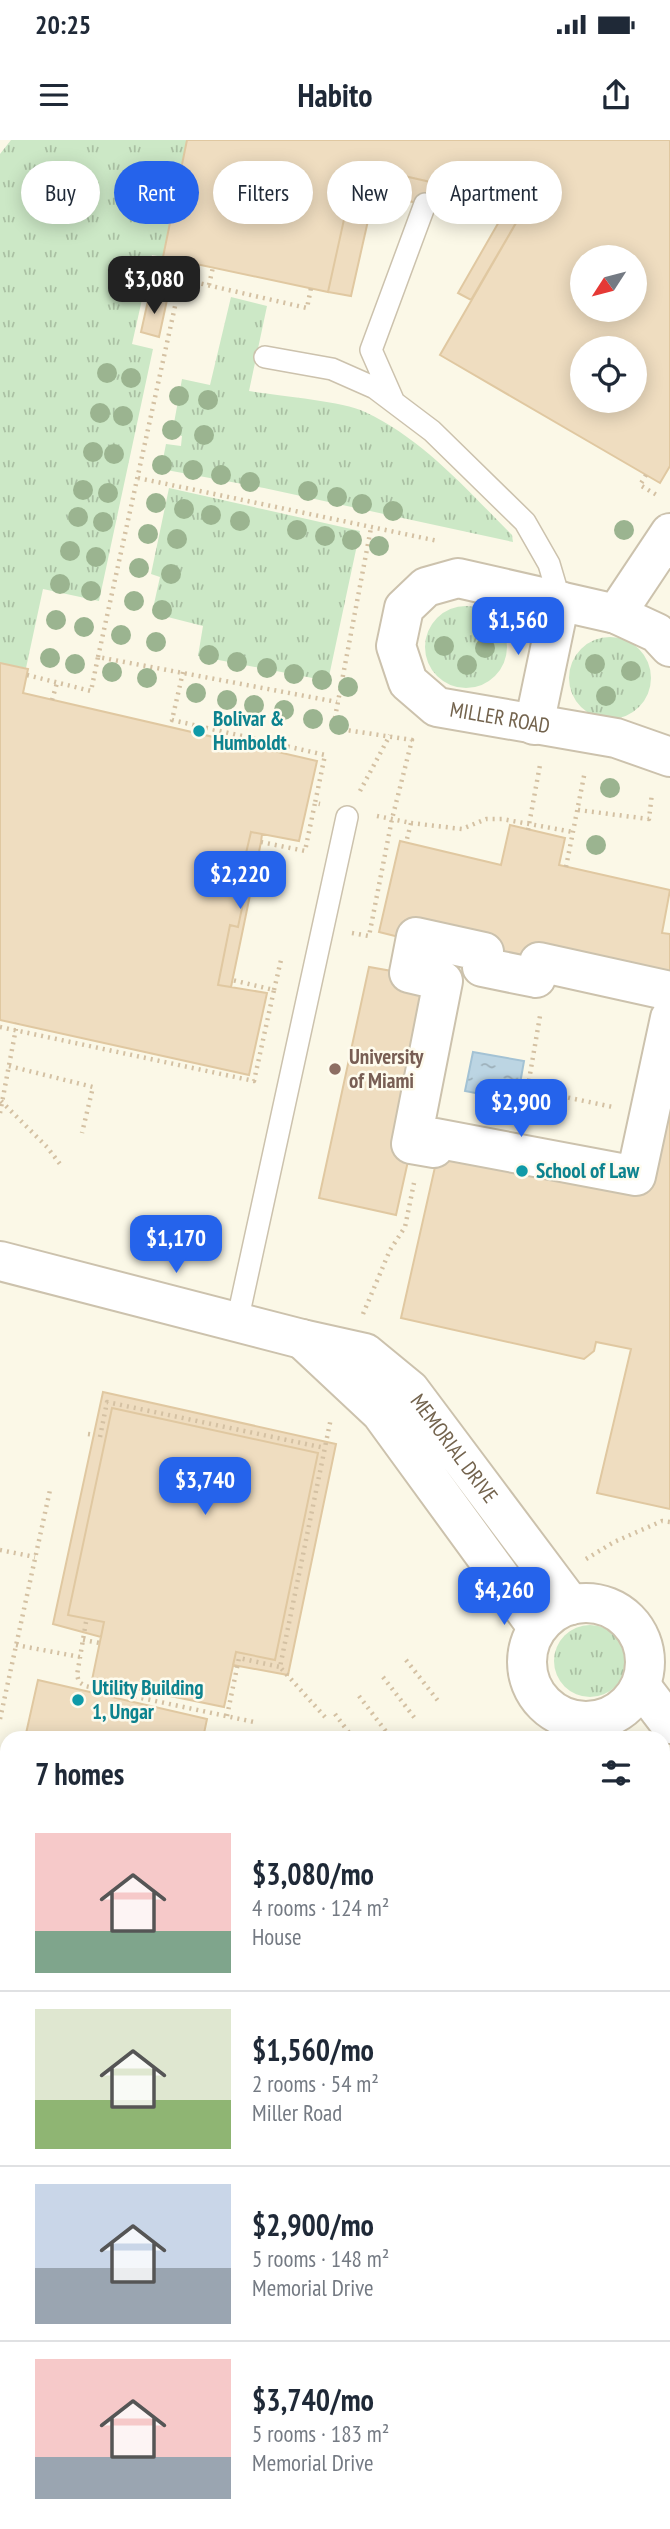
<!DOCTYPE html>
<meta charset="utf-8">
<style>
:root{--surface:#fff;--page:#f6f6f7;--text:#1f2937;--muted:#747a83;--line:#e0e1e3;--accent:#2563eb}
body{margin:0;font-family:"PT Sans Narrow",sans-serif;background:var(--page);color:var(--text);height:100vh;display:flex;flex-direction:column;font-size:26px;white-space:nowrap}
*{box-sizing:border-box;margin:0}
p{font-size:23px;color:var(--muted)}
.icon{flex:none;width:38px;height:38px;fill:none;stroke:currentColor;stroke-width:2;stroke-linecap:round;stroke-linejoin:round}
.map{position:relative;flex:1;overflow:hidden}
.drawer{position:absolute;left:0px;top:1591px;width:670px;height:800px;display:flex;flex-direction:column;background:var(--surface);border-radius:21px 21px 0 0;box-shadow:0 4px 18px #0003}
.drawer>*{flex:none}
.banner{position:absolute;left:21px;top:21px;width:628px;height:63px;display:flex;gap:14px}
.needle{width:46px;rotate:234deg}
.tools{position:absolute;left:570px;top:105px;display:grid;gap:14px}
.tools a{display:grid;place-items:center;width:77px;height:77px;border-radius:50%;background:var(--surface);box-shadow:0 4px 18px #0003;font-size:35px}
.price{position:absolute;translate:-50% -60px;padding:0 16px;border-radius:14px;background:var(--accent);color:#fff;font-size:23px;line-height:46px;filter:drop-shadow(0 2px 4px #0008)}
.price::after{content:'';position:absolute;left:50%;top:42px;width:21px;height:16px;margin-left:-10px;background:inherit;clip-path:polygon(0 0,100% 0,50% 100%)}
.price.active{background:#222;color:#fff}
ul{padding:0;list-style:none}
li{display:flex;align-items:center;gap:21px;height:175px;padding:0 35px}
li+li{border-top:2px solid var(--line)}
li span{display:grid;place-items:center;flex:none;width:196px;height:140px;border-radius:0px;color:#555}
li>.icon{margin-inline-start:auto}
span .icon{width:84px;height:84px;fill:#fffc;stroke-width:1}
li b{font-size:30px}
h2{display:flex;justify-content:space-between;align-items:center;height:84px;padding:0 35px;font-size:30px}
.chip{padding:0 24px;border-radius:32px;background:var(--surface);box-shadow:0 4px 18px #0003;font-size:24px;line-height:63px}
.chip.active{background:var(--accent);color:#fff}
.status{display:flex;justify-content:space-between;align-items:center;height:49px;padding:0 35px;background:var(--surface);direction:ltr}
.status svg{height:19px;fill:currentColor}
header{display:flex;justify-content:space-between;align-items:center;height:91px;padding:0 35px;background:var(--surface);font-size:32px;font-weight:700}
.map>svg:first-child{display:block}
</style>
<div class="status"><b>20:25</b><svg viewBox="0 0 49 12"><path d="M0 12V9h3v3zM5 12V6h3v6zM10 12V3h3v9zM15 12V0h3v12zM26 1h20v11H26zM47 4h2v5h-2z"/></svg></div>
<header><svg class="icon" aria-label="menu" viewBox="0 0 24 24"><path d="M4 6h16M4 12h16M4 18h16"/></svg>Habito<svg class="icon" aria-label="share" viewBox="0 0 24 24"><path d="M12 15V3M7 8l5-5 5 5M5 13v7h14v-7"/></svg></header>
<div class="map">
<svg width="670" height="2389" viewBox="0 0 670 2389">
<defs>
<pattern id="grass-tufts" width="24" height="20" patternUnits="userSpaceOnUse" patternTransform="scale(1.75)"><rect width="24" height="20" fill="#cce8c6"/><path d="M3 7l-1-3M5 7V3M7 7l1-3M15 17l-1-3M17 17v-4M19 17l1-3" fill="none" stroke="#aac0a3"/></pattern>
<pattern id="water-ripples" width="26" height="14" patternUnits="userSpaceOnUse" patternTransform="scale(1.75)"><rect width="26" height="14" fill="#bcd5e3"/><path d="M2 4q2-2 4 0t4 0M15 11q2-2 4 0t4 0" fill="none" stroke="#9db0ba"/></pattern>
</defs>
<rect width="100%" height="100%" fill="#fbf8e7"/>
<path fill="url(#grass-tufts)" d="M11,0H187L163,117L152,115L132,204L153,209L99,461L43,449L26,528L0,523V14Z
M231,157L267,166L249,251C277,256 342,261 365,272C423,299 467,350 512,395L513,402L264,348L161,329L166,304L181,306L182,296L172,294L182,239L210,245Z
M169,348L360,391L328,541L198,516L203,486L152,473L160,437L151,434Z
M425 507a41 41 0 1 1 82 0a41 41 0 1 1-82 0Z
M569 538a41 41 0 1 1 82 0a41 41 0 1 1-82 0Z
M554 1521a36 36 0 1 1 72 0a36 36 0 1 1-72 0Z"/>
<path fill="url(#water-ripples)" stroke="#a3c2d4" stroke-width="2" d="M473,912L524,921L517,961L465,951Z"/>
<path fill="#efddc0" stroke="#e0c8a1" stroke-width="2" fill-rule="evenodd" d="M187,0H670V326L660,343L440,215L527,64L356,25L328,152L163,117ZM583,117H635V170H583ZM583,208H635V261H583Z
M356,25L527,64L471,160L458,153L500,80L374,54L351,156L328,152Z
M149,156L167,160L159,197L141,192Z
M0,523L28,529L23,553L317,621L299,701L251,692L238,747L246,749L238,787L230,785L218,845L267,853L249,935L0,880Z
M510,685L565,698L559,725L670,750L662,793L670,794V851L416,797L443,841L411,1004L636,1036L670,878V1369L597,1353L631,1209L596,1202L594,1211L584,1219L401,1178L435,1027L408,1021L396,1075L319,1058L369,827L392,831L399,797L379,792L400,701L501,725Z
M251,692L262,694L261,702L231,847L218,845L230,785L238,787L246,749L238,747Z
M103,1252L336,1304L288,1535L233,1525L236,1512L275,1520L318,1313L112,1268L68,1475L104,1482L101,1497L53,1484Z
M112,1268L318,1313L275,1520L236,1512L224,1567L92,1540L104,1482L68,1475Z
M38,1540L207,1579L203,1598H25Z
M663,2108L670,2116V2184L663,2189Z
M670,2212V2288L663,2279V2217Z
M670,2295V2335L663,2326V2299Z
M7,2379V2384H63L67,2389H0V2385Z
M216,2384H280L275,2389H209Z
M541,2384H608L611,2387L615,2384H635L640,2389H534Z"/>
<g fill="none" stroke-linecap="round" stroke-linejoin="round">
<defs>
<path id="lane" d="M265,217L332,229L375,248L432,291L525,382L549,424L560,461
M393,260L371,210L425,64
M237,1182L347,677"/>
<g id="street">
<path d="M616,474L670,393"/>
<path id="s1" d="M670,507L657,493L616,474L458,438L426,447L404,468L396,506L408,542L437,567L616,598L670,617"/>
<path d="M534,585L560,461"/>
<path d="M670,851L539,822L536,838L482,827L484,812L416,797L409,833L443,841L411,1004L434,1008L435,998L636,1036L670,878"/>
<path d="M0,1121L302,1199"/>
<circle cx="586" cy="1522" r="59"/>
<path id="s2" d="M537,1487L381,1273L302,1199L365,1213L410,1250L571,1465"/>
<path d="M641,1546L670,1584"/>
<path d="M663,1940L670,1948"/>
<path d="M401,2384L405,2389"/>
</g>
<path id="secondary" d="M663,1672L670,1667
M663,1710L670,1706
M0,2225L7,2220
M0,2263L7,2257"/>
</defs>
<use href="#lane" stroke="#ccc2ad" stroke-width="24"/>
<use href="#street" stroke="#ccc2ad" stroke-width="42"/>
<use href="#secondary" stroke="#cfc3ab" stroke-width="42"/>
<path stroke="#d4c1a3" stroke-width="4.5" stroke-dasharray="2 5" stroke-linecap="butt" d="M181,139L307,168L311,148
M209,145L213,127
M646,335L640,345L660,357
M138,338L438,401
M98,517L181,139L175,119
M183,532L172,580L325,615L315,663L320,664
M27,535L91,551L98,517L337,562
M52,560L57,543
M360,651L390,595
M578,670L649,679L652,653
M377,676L411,683L406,703
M411,683L462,689L486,679H502L573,692
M528,690L540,625
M261,702L305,711L315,663
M566,727L585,631
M352,793L369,796L392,679L412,600L333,588L371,388
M274,850L281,820
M0,887L254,941L274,850L232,840
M9,926L93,947L82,993
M527,949L613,967
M1,961L47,1007L60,1024
M0,973L17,883
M523,975L540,876
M363,1174L390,1110L405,1087L414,1043
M88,1294L95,1295
M100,1297L107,1262L325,1308
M0,1410L35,1417
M586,1419L614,1402L662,1381L670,1382
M86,1482L77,1535L79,1542L85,1546L254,1582
M83,1500L100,1503
M16,1505L80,1517
M406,1520L439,1562
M383,1537L417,1581
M359,1556L391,1598
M335,1574L353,1598
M227,1576L239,1518L280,1527
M325,1577L280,1527L331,1278
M0,1579L50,1350
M311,1594L314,1598
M0,1685L7,1686
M0,1800L7,1801"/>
<use href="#lane" stroke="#fff" stroke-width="21"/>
<use href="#street" stroke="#fff" stroke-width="38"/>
<use href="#secondary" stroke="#fff" stroke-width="38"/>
</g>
<g fill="#9bb490">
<circle cx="107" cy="233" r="10"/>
<circle cx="131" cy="238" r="10"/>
<circle cx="179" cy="256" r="10"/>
<circle cx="208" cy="260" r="10"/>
<circle cx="100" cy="273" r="10"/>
<circle cx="123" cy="276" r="10"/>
<circle cx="172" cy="290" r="10"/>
<circle cx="204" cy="295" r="10"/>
<circle cx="93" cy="312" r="10"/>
<circle cx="114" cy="314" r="10"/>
<circle cx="162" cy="325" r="10"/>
<circle cx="193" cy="330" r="10"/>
<circle cx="221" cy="335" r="10"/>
<circle cx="250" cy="342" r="10"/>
<circle cx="83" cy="350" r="10"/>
<circle cx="308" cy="351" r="10"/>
<circle cx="108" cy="353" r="10"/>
<circle cx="337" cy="357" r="10"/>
<circle cx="156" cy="363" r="10"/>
<circle cx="362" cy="364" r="10"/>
<circle cx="184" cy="369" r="10"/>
<circle cx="393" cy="371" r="10"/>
<circle cx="211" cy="375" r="10"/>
<circle cx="78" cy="377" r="10"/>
<circle cx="240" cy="381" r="10"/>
<circle cx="103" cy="382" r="10"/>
<circle cx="297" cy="390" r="10"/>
<circle cx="624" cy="390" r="10"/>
<circle cx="148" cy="394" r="10"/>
<circle cx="325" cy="396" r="10"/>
<circle cx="177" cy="399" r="10"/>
<circle cx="352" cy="400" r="10"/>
<circle cx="379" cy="406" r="10"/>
<circle cx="70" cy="411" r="10"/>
<circle cx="96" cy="417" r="10"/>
<circle cx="139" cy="428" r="10"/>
<circle cx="171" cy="434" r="10"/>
<circle cx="60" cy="444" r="10"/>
<circle cx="91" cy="451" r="10"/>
<circle cx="134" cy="461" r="10"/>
<circle cx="162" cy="470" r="10"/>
<circle cx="56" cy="480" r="10"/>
<circle cx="84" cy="487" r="10"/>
<circle cx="121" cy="495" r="10"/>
<circle cx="156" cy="502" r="10"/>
<circle cx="444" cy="506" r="10"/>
<circle cx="485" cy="508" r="10"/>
<circle cx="209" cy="515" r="10"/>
<circle cx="50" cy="518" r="10"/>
<circle cx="237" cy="522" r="10"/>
<circle cx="75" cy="524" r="10"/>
<circle cx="595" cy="524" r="10"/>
<circle cx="467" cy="525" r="10"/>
<circle cx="267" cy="528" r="10"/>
<circle cx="631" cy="531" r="10"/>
<circle cx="112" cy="532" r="10"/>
<circle cx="294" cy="534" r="10"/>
<circle cx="147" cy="538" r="10"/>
<circle cx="322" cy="540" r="10"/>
<circle cx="348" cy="547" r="10"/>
<circle cx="196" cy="553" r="10"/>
<circle cx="606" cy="556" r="10"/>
<circle cx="227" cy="560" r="10"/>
<circle cx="254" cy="565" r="10"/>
<circle cx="284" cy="570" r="10"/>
<circle cx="313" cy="579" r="10"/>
<circle cx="339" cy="585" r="10"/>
<circle cx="610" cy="648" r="10"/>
<circle cx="596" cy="705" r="10"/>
</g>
<g fill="#0f9aa8" stroke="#fefbed" stroke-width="2.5">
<circle cx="199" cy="591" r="7"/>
<circle cx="522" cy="1031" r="7"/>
<circle cx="78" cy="1560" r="7"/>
</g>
<circle fill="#8d6e63" stroke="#fefbed" stroke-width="2.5" cx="335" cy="929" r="7"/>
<g text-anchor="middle" stroke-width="5" stroke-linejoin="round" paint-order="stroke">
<g font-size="21" fill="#73634d" stroke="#fefbed">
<text dy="7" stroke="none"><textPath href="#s1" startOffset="469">MILLER ROAD</textPath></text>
<text dy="7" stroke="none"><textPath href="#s2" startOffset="569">MEMORIAL DRIVE</textPath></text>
</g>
<g font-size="21" font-weight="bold" fill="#0d838f" stroke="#fefbed" text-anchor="start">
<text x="213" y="586">Bolivar &amp;<tspan x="213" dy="24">Humboldt</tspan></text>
<text x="536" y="1038">School of Law</text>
<text x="92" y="1555">Utility Building<tspan x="92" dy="24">1, Ungar</tspan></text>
</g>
<g font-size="21" font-weight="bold" fill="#785e54" stroke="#fefbed" text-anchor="start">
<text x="349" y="924">University<tspan x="349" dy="24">of Miami</tspan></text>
</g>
</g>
</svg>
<div class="tools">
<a><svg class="needle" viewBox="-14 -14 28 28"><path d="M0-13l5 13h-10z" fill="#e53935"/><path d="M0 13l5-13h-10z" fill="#747a83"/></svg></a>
<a><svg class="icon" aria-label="locate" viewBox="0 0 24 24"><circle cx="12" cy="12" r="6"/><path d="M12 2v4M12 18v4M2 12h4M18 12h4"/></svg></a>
</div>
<b class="price active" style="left:154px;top:176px">$3,080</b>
<b class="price" style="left:518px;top:517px">$1,560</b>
<b class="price" style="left:240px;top:771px">$2,220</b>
<b class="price" style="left:521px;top:999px">$2,900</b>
<b class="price" style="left:176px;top:1135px">$1,170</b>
<b class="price" style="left:205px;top:1377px">$3,740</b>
<b class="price" style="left:504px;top:1487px">$4,260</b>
<div class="banner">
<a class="chip">Buy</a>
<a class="chip active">Rent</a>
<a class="chip">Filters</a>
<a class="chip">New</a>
<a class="chip">Apartment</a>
</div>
<section class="drawer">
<h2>7 homes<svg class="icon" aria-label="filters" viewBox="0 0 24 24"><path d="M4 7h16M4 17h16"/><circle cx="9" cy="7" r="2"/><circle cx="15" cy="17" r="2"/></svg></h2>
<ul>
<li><span style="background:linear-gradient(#f6c9c9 70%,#7fa58c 0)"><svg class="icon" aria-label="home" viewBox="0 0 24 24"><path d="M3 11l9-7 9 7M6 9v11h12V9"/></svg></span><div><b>$3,080/mo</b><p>4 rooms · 124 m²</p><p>House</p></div></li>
<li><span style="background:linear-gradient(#dfe7d0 65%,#8fb573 0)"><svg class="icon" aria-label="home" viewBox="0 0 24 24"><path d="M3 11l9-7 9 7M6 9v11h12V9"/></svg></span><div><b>$1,560/mo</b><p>2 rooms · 54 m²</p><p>Miller Road</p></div></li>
<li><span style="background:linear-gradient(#c9d6e8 60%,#9aa5b1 0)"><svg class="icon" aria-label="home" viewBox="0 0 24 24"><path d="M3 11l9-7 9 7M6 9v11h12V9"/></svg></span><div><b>$2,900/mo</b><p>5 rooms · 148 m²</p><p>Memorial Drive</p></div></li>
<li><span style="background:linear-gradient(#f6c9c9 70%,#9aa5b1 0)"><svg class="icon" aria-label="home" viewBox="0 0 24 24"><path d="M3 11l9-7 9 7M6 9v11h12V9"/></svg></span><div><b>$3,740/mo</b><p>5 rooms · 183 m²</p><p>Memorial Drive</p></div></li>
</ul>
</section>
</div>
